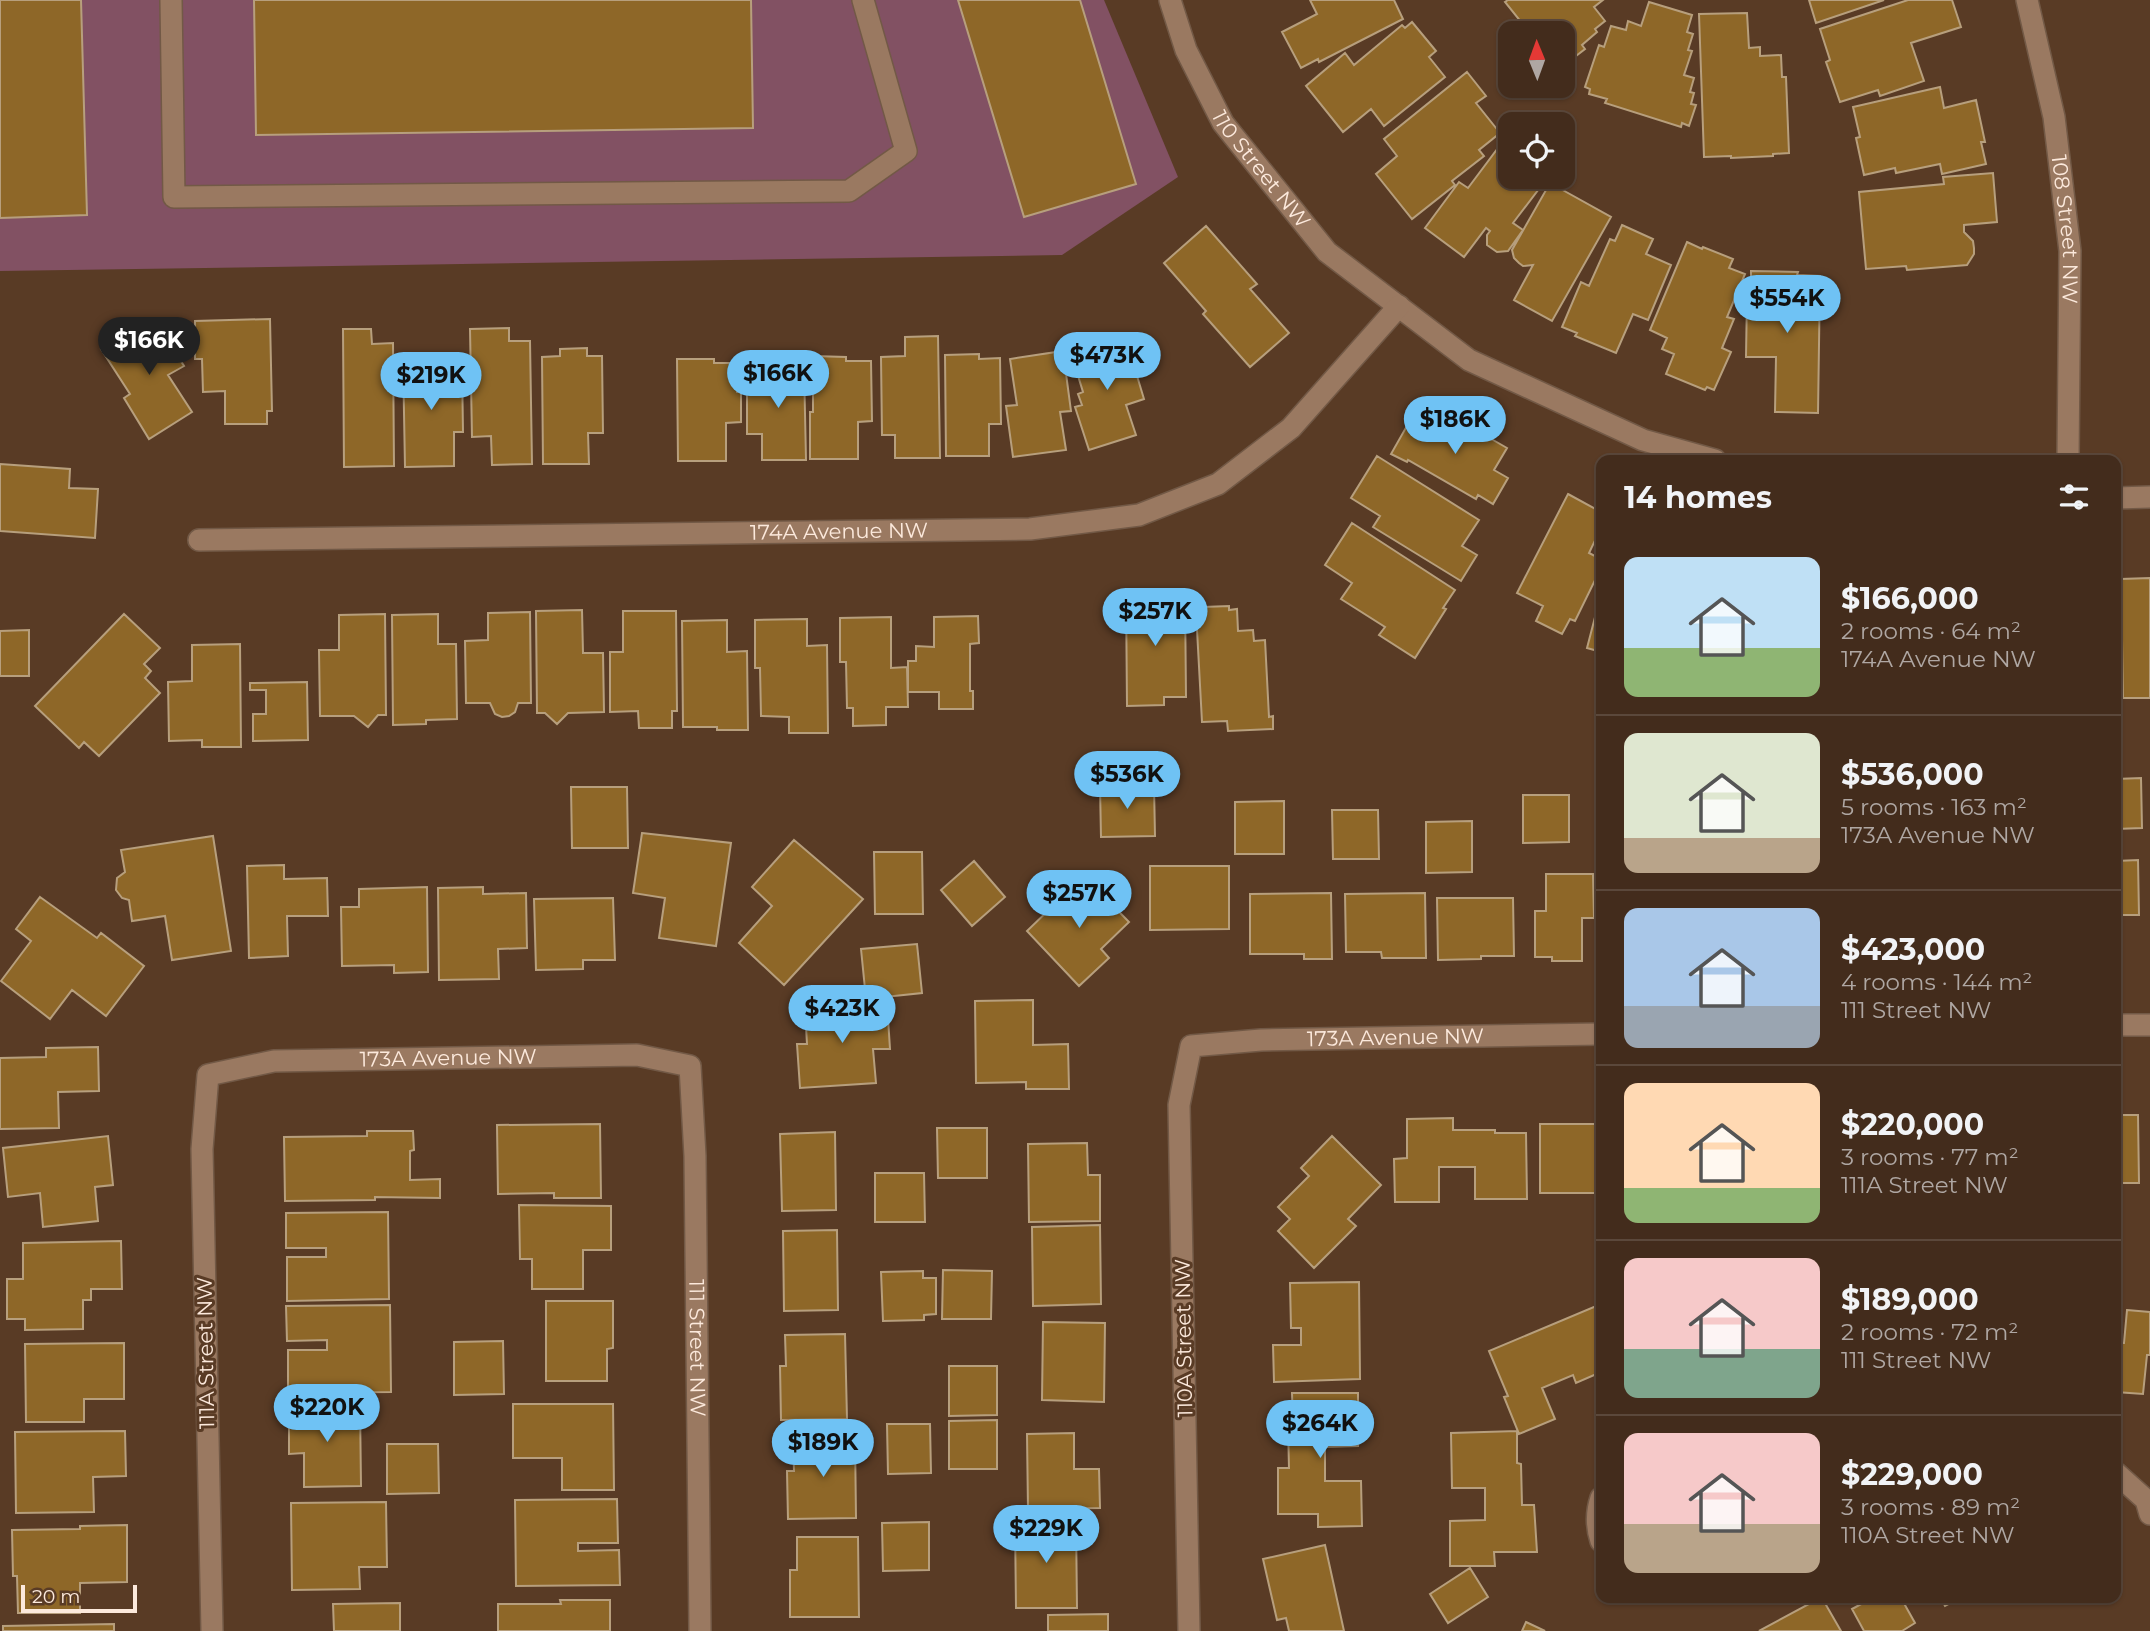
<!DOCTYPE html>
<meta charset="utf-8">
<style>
:root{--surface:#432c1c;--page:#4d3829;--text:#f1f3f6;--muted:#afa7a3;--line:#5b483b;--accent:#6fc2f4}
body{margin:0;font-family:Montserrat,sans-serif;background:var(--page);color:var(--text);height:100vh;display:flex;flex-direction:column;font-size:26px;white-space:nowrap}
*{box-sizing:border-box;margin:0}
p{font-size:23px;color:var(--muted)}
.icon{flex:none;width:38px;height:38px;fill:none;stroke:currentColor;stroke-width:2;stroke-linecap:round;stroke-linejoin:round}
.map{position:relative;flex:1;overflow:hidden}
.details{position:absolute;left:1596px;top:455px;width:525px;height:1148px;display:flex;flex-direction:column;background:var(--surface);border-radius:14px;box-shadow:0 2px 5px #0004,0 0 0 2px var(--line)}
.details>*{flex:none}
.needle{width:46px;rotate:359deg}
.controls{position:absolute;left:1498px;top:21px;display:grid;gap:14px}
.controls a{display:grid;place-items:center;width:77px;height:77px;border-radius:14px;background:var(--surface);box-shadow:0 2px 5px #0004,0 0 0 2px var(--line);font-size:35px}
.scale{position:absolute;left:21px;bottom:18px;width:116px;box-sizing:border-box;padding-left:7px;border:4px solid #fce9dc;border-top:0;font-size:19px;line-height:24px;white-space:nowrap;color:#fce9dc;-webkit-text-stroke:5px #593b25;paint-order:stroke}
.price{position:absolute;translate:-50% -60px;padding:0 16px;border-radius:24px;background:var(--accent);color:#111;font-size:23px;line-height:46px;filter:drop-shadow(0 2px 4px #0008)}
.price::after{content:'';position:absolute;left:50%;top:42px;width:21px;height:16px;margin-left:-10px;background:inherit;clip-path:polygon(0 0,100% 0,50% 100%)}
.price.selected{background:#222;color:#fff}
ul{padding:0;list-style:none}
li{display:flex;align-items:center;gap:21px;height:175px;padding:0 28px}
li+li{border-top:2px solid var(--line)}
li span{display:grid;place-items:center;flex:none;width:196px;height:140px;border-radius:14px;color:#555}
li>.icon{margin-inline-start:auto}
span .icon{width:84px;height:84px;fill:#fffc;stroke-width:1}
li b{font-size:30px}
h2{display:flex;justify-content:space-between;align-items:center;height:84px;padding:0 28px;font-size:30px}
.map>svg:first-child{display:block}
</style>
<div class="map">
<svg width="2150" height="1631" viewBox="0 0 2150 1631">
<rect width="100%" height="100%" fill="#593b25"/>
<path fill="#825163" d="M0,0H1104L1178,177L1062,255L0,271Z"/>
<path fill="#8e6728" stroke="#b79f7d" stroke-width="2" d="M0,0H81L87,215L0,218Z
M254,0H751L753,128L256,135Z
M958,0H1080L1136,184L1024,217Z
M1310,0H1394L1403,19L1319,62L1318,59L1301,68L1282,32L1317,14Z
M1508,0H1603L1594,7L1605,21L1595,29L1597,32L1582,45L1585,49L1563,66V33H1530L1505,2Z
M1809,0H1884L1816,23Z
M1908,0H1952L1961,27L1911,43L1924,81L1880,96L1878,90L1840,102L1826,62L1830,60L1820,29Z
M1649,2L1692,15L1687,32L1693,34L1688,50L1692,51L1684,75L1694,78L1690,92L1694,93L1691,104L1696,105L1689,126L1682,123L1681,127L1605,103L1607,99L1589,94L1590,89L1585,87L1599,45L1604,47L1611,26L1626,30L1628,21L1641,26Z
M1747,13L1749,48L1760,47V56L1781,55L1782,77H1786L1789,153L1773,154V156L1731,158V156L1704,157L1699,14Z
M1412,22L1436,51L1429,57L1445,77L1384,126L1371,109L1343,132L1306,86L1345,53L1354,65L1402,25L1405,28Z
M1467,72L1486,96L1476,103L1500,133L1479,150L1484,156L1452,181L1455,185L1412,219L1376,174L1397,156L1384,139Z
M1940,87L1944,108L1976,100L1985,142H1981L1986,164L1942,174L1940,164L1896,173L1895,168L1864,175L1856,138L1860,137L1853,107Z
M1504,140L1510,145V177H1548L1513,223L1523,230L1508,251L1497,252L1487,245V235L1490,231L1486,228L1464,257L1425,228L1459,182L1468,188Z
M1993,173L1997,222L1964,225V232L1973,241L1974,248V254L1967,265L1907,270L1906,266L1866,269L1859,192L1944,184L1943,177Z
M1550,183L1611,217L1552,321L1514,300L1533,265L1523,266L1519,263L1514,258L1512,250Z
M1622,225L1653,239L1646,254L1671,265L1648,320L1633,314L1616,353L1575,336L1577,333L1562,327L1581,282L1589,286L1610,239L1615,241Z
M1206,226L1257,284L1250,289L1289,333L1250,367L1203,314L1206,311L1164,263Z
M1687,242L1702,249L1703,247L1733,259L1729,268L1745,274L1727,317L1734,319L1722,348L1731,352L1714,390L1707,387L1705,390L1666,374L1674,354L1662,349L1667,338L1650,330Z
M1751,271L1798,272L1797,275L1820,276L1818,413L1775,412L1776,357H1746L1747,296H1751Z
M154,319L184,366L168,375L192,412L149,439L124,398L130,394L101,349L127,332L129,335Z
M270,319L272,411H267V424H225V391L203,392L202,359H195V321Z
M509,328V341H530L532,464L492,465L491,436L472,437L470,329Z
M343,329H371L372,344L393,343L394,466L344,467Z
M938,336L940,458H895V435H882L881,357L905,356V337Z
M1125,336L1144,399L1126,405L1136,435L1089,450L1075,407L1082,405L1078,394L1083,392L1071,353Z
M587,348V356H602L603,433H588L589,464H543L542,357L560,356V349Z
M1063,351L1071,411L1060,412L1066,450L1013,457L1006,406L1017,405L1010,359Z
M979,354V359L1000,358L1001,424H989V456H946L945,355Z
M786,355L799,367H804L806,460H762V434H747V367H775Z
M813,356L846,357V361H871L872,421L858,422V459H810V412H813Z
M403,358H437V368L462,367L463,432H454V466L405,467Z
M677,359H714V363H736L737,392H741V422L726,423V461H678Z
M1412,417L1439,432L1447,417L1458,423L1460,421L1507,448L1494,470L1508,478L1493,504L1478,495L1476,499L1408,460L1407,462L1391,454Z
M1377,456L1479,520L1462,546L1477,555L1461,581L1373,527L1380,516L1351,498Z
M0,464L70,469L69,488L98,489L95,538L0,531Z
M1568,494L1601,512V528L1589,553L1601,559V568L1575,621L1570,619L1562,634L1536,621L1543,606L1517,593Z
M1352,523L1455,590L1443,608L1446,609L1415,658L1379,635L1385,627L1341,599L1352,583L1325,565Z
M2150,578V698H2123L2121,579Z
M1126,592H1171V597H1185L1186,697H1164V705L1127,706Z
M1601,594V652L1587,648Z
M1229,606V610L1237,609L1238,631L1253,630L1254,641L1265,640L1269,717L1273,716V729L1228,731L1227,721L1202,722L1196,611H1203V607Z
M582,610L583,653H603L604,712L568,713L557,724L545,713H537L536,611Z
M623,611H676L677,711H672V728H639L638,711L610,712V652H623Z
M530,612L531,703H518L515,712L509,716L502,717L495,714L490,703H466L465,641L488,640V613Z
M124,614L160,648L144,664L151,671L145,678L160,693L99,756L84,742L79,748L35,706Z
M385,614L386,715H378L368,727L354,716H320L319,650H339V615Z
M438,614V644H456L457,719L426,720V724L393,725L392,615Z
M978,616L979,643L970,644V691H973V709H939V692H908V661H916V646L934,647V617Z
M891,617V668L907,667L908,707H886V725L853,726V708H847L846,662H840V618Z
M807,619V646L827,645L828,733H789V717L761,716L760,668H755V620Z
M727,620V652L747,651L748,730H717V727H683L682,621Z
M29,630V676H0V631Z
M240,644L241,747H202V740L169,741L168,682L192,681V645Z
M307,682L308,740L253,741V714H266V690H250V683Z
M2141,778L2142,828L2116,829V779Z
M1100,786H1154L1155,836L1101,837Z
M571,787H627L628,848H572Z
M1523,795H1569V842L1523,843Z
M1284,801V854H1235V802Z
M1332,810H1378L1379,859H1333Z
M1472,821V872L1426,873V822Z
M642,833L731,843L716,946L659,938L665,898L633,893Z
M213,836L231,951L172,960L165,916L132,921L129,900L122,898L116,890L117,878L125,872L121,850Z
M794,840L863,899L784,985L739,943L772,906L752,887Z
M874,852H922L923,914H875Z
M2138,860L2139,915H2119L2120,947H2116V861Z
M974,861L1005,897L972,926L941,890Z
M284,865V879L327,878L328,916H287L288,956L249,958L247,866Z
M1150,866H1229V929L1150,930Z
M1546,874H1593L1594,918H1582V961H1552V957H1535V911H1546Z
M1084,876L1129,922L1101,949L1109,958L1079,986L1027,931Z
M427,887L428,972L394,973V965L342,966L341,907H359V889Z
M483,887V894L526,893L527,948L498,949L499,979L439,980L438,888Z
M1331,893L1332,959H1304V954H1250V894Z
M1425,893L1426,958H1382L1381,952H1346L1345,894Z
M40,897L97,938L101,933L144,966L106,1016L72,990L50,1019L1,981L31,941L16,929Z
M613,898L615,960H583V969L536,970L534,899Z
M1437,898H1513L1514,956H1481V959L1438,960Z
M917,944L922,993L866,999L861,949Z
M1033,1000V1045L1068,1044L1069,1089H1026V1082L976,1083L975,1001Z
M887,1003L890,1049H873L876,1083L800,1088L797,1044H807L805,1009Z
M98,1047L99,1091L58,1092L59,1128L0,1129V1058L46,1057V1048Z
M2116,1115H2138L2139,1183H2116Z
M1453,1118V1130H1495V1133H1526L1527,1199H1475V1167H1439V1202H1395L1394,1159L1407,1158V1119Z
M600,1124L601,1198H554V1193L498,1194L497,1125Z
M1540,1124H1601V1193H1540Z
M937,1128H987V1178H938Z
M367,1131H413L414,1150L410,1151V1180L440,1179V1198L375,1197V1200L285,1201L284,1137L367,1136Z
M835,1132L836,1210L782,1211L780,1134Z
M108,1136L113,1185L95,1187L98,1221L43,1227L40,1193L8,1197L3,1148Z
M1332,1136L1381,1185L1348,1219L1356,1226L1314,1268L1278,1231L1290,1219L1278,1207L1309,1176L1301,1168Z
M1087,1143L1088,1175H1100V1221L1029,1222L1028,1144Z
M875,1173H924L925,1222H875Z
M519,1205L611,1206V1250H583V1289H532V1259H520Z
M388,1212L389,1299L287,1301V1257H326V1248H286V1213Z
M1100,1225L1101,1304L1033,1306L1032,1227Z
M837,1230L838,1310L784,1311L783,1231Z
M121,1241L122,1289H91V1300H83V1329L25,1330V1319H7V1279H23V1243Z
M943,1270L992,1271L991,1319H942Z
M923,1271V1278H936V1314L924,1315V1320L883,1321L881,1272Z
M1359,1282L1360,1379L1274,1382L1273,1345H1301V1328H1291L1290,1283Z
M546,1301H613V1348L607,1349V1381H546Z
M1601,1304V1372L1576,1383L1573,1375L1542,1388L1555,1419L1519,1434L1504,1397L1508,1396L1489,1351Z
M390,1305L391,1392L288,1393V1350H327V1340L287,1341L286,1306Z
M2127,1310L2150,1312V1355H2147L2143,1394L2116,1392V1343H2124Z
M1043,1322L1105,1323L1104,1402L1042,1400Z
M845,1334L847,1419L781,1420L780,1366H786L785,1335Z
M503,1341L504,1394L454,1395V1342Z
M124,1343V1399H84V1422H26L25,1344Z
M949,1366H997V1415L949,1416Z
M1292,1393H1358V1446L1325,1447V1481H1361L1362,1526L1318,1527V1514H1278V1468H1289L1288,1426H1293Z
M513,1404H613L614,1490H562V1458H513Z
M360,1406L361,1486L304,1487V1453L289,1454V1407Z
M997,1420V1469H949V1421Z
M887,1424H930L931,1473L888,1474Z
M125,1431L126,1476L93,1477L94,1512L16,1513L15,1432Z
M1517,1431V1463L1521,1464L1522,1505H1534L1537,1552H1494L1495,1566H1450V1521L1485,1520V1488H1452L1451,1433Z
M1074,1433V1469H1099L1100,1508L1028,1509L1027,1434Z
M855,1438L856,1518L788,1519L787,1471H794L793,1439Z
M387,1444H438L439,1493L387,1494Z
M617,1499L618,1543H578V1551L619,1550L620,1585L516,1586L515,1500Z
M386,1502L387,1567H359L360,1589L292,1590L291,1503Z
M1076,1521L1077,1608H1016L1015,1522Z
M929,1522V1570L883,1571L882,1523Z
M127,1525V1582L80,1583V1613H18L17,1576H13L12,1530L80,1529V1526Z
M797,1537H858L859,1617H790V1570H797Z
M1325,1545L1344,1631H1289L1286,1618L1277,1620L1263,1559Z
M1470,1568L1488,1597L1448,1623L1430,1594Z
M1820,1598H1822L1841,1631H1759Z
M1863,1598H1901L1915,1623L1902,1631H1864L1852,1609L1865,1602Z
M1941,1598H1960L1945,1606Z
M560,1600H610V1631H498V1604H561Z
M400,1603V1631H334L333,1604Z
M1108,1614V1631H1048V1615Z
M1526,1622L1545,1631H1522Z
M114,1624V1631H3V1626Z"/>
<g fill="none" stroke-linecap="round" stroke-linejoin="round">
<defs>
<g id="minor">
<path d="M171,0L174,197L849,191L906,151L863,0"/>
<path id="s1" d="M1170,0L1186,50L1223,123L1327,252L1469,360L1643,440L1715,460"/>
<path id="s2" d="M2027,0L2054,117L2070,251L2068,460"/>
<path d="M2116,498L2150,497"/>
<path id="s3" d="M199,540L1030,529L1139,515L1218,484L1291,428L1399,306"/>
<path d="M2116,1025H2150"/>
<path d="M2116,1473L2146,1500L2150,1514"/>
<path d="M1601,1498C1596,1513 1596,1526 1601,1541"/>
<path id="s4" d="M212,1631L202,1149L208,1075L274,1061L637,1055L690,1066L695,1156L700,1631"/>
<path id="s5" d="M1189,1631L1179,1105L1191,1046L1261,1040L1601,1034"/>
</g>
</defs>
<use href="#minor" stroke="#725946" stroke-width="24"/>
<use href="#minor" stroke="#9a7961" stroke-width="21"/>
</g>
<g text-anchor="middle" stroke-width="6" stroke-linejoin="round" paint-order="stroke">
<g font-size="21" fill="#fce9dc" stroke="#593b25">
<text dy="7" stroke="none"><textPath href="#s1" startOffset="194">110 Street NW</textPath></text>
<text dy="7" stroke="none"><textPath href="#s2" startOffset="233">108 Street NW</textPath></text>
<text dy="7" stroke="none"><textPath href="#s3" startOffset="640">174A Avenue NW</textPath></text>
<text dy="7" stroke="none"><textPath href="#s5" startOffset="791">173A Avenue NW</textPath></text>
<text dy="7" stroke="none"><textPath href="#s4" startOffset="798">173A Avenue NW</textPath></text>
<text transform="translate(1184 1338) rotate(-91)" y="7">110A Street NW</text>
<text dy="7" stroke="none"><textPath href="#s4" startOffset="1323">111 Street NW</textPath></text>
<text transform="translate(206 1353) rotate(-91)" y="7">111A Street NW</text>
</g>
</g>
</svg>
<div class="controls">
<a><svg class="needle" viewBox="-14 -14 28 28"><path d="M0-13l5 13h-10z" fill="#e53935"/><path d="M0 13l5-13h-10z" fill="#afa7a3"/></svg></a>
<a><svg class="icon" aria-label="locate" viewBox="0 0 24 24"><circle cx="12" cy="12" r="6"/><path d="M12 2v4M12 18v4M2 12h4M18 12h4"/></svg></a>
</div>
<div class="scale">20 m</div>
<b class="price" style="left:1787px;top:335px">$554K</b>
<b class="price selected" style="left:149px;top:377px">$166K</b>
<b class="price" style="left:1107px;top:392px">$473K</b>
<b class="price" style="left:778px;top:410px">$166K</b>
<b class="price" style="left:431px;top:412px">$219K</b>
<b class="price" style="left:1455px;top:456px">$186K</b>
<b class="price" style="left:1155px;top:648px">$257K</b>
<b class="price" style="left:1127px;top:811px">$536K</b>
<b class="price" style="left:1079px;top:930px">$257K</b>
<b class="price" style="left:842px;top:1045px">$423K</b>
<b class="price" style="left:327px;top:1444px">$220K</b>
<b class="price" style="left:1320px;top:1460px">$264K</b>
<b class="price" style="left:823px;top:1479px">$189K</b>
<b class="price" style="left:1046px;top:1565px">$229K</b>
<section class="details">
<h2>14 homes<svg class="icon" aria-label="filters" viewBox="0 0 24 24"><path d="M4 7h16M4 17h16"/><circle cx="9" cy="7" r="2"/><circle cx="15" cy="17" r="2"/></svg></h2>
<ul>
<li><span style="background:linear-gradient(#bfe0f5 65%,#8fb573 0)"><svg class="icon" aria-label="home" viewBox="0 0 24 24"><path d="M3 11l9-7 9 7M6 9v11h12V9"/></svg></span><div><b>$166,000</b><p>2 rooms · 64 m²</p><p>174A Avenue NW</p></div></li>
<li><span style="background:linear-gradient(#dfe7d0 75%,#b9a48a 0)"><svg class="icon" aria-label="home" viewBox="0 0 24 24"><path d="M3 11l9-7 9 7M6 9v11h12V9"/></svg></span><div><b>$536,000</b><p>5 rooms · 163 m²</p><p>173A Avenue NW</p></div></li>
<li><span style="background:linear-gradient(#a9c7e8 70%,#9aa5b1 0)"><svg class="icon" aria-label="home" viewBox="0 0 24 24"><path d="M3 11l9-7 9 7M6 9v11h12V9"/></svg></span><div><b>$423,000</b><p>4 rooms · 144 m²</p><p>111 Street NW</p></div></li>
<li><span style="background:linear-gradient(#ffd9b3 75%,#8fb573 0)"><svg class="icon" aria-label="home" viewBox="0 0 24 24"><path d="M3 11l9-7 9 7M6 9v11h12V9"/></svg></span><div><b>$220,000</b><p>3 rooms · 77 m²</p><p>111A Street NW</p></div></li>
<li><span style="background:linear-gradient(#f6c9c9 65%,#7fa58c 0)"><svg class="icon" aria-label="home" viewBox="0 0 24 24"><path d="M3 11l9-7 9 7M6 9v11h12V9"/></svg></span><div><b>$189,000</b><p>2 rooms · 72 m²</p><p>111 Street NW</p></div></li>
<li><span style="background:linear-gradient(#f6c9c9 65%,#b9a48a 0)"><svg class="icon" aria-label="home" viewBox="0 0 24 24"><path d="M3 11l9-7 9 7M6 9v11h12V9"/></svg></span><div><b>$229,000</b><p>3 rooms · 89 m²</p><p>110A Street NW</p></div></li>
</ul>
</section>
</div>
